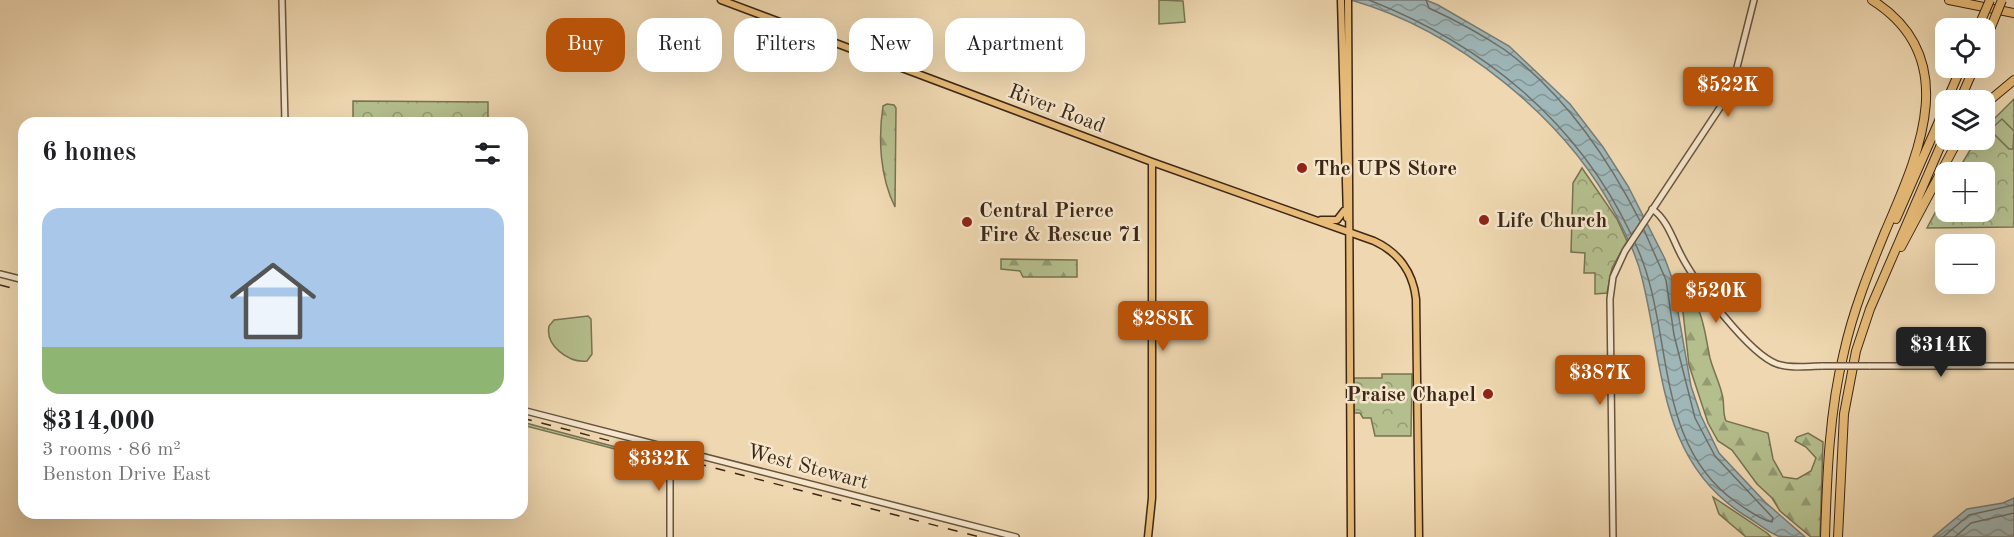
<!DOCTYPE html>
<meta charset="utf-8">
<style>
:root{--surface:#fff;--page:#f2f2f2;--text:#202124;--muted:#757577;--accent:#b45309}
body{margin:0;font-family:"Old Standard TT",serif;background:var(--page);color:var(--text);height:100vh;display:flex;flex-direction:column;font-size:22px;white-space:nowrap}
*{box-sizing:border-box;margin:0}
p{font-size:20px;color:var(--muted)}
.icon{flex:none;width:33px;height:33px;fill:none;stroke:currentColor;stroke-width:2;stroke-linecap:round;stroke-linejoin:round}
.map{position:relative;flex:1;overflow:hidden}
.side{position:absolute;left:18px;top:117px;width:510px;height:402px;display:flex;flex-direction:column;background:var(--surface);border-radius:18px;box-shadow:0 6px 24px #0002}
.side>*{flex:none}
.guide{position:absolute;left:546px;top:18px;width:570px;height:54px;display:flex;gap:12px}
.tools{position:absolute;left:1935px;top:18px;display:grid;gap:12px}
.tools a{display:grid;place-items:center;width:60px;height:60px;border-radius:12px;background:var(--surface);box-shadow:0 6px 24px #0002;font-size:30px}
.price{position:absolute;translate:-50% -51px;padding:0 14px;border-radius:6px;background:var(--accent);color:#fff;font-size:20px;line-height:39px;filter:drop-shadow(0 2px 3px #0008)}
.price::after{content:'';position:absolute;left:50%;top:36px;width:18px;height:14px;margin-left:-9px;background:inherit;clip-path:polygon(0 0,100% 0,50% 100%)}
.price.active{background:#222;color:#fff}
ul{padding:0;list-style:none}
li{display:grid;align-content:center;gap:12px;height:318px;padding:0 24px}
li span{display:grid;place-items:center;height:186px;border-radius:18px;color:#555}
li>.icon{margin-inline-start:auto}
span .icon{width:108px;height:108px;fill:#fffc;stroke-width:1}
li b{font-size:26px}
h2{display:flex;justify-content:space-between;align-items:center;height:72px;padding:0 24px;font-size:26px}
.pill{padding:0 21px;border-radius:18px;background:var(--surface);box-shadow:0 6px 24px #0002;font-size:21px;line-height:54px}
.pill.active{background:var(--accent);color:#fff}
.map>svg:first-child{display:block}
</style>
<div class="map">
<svg width="2014" height="537" viewBox="0 0 2014 537">
<defs>
<pattern id="grass-tufts" width="24" height="20" patternUnits="userSpaceOnUse" patternTransform="scale(1.5)"><rect width="24" height="20" fill="#b5bf8e"/><path d="M3 7l-1-3M5 7V3M7 7l1-3M15 17l-1-3M17 17v-4M19 17l1-3" fill="none" stroke="#949b73"/></pattern>
<pattern id="forest-firs" width="22" height="20" patternUnits="userSpaceOnUse" patternTransform="scale(1.5)"><rect width="22" height="20" fill="#b5bf8e"/><path d="M5 1l3.5 6h-7zM16 11l3.5 6h-7z" fill="#949b73"/></pattern>
<pattern id="park-crowns" width="20" height="18" patternUnits="userSpaceOnUse" patternTransform="scale(1.5)"><rect width="20" height="18" fill="#b5bf8e"/><path d="M2 6a3 3 0 1 1 6 0M12 15a3 3 0 1 1 6 0" fill="none" stroke="#949b73"/></pattern>
<pattern id="water-waves" width="16" height="10" patternUnits="userSpaceOnUse" patternTransform="scale(1.5)"><rect width="16" height="10" fill="#9fb7b8"/><path d="M0 5q4-4 8 0t8 0" fill="none" stroke="#839595"/></pattern>
</defs>
<rect width="100%" height="100%" fill="#efd8b1"/>
<filter id="stains"><feTurbulence type="fractalNoise" baseFrequency=".00333" numOctaves="4"/><feColorMatrix values="0 0 0 0 .2 0 0 0 0 .09 0 0 0 0 .02 0 0 0 .5 -.17"/></filter>
<radialGradient id="worn" r=".72"><stop offset=".6" stop-color="#630" stop-opacity="0"/><stop offset="1" stop-color="#630" stop-opacity=".3"/></radialGradient>
<path fill="url(#grass-tufts)" stroke="#787352" stroke-width="1.5" d="M522,422L657,458L665,462L522,425Z"/>
<path fill="url(#forest-firs)" stroke="#787352" stroke-width="1.5" d="M887,104L894,105L896,108L895,207C880,177 878,139 883,106Z
M1001,259L1077,260V277H1023L1020,271L1001,269Z
M1680,286C1704,304 1704,331 1710,358C1713,370 1719,381 1722,394C1725,403 1722,412 1726,421L1768,433L1773,459L1783,477L1797,479L1811,471L1816,458L1806,447L1795,441L1797,437L1808,433L1823,442L1820,537H1811L1780,511L1772,498L1757,484L1732,450L1718,441L1708,423L1689,365Z
M1713,497L1767,533L1771,537H1746L1719,514Z"/>
<path fill="url(#park-crowns)" stroke="#787352" stroke-width="1.5" d="M2014,99V227L1927,228L1945,194L1946,212H1984V172H1957L1976,140H1984L1985,128Z
M353,101L488,102V123H353Z
M1582,168L1617,219L1627,241L1612,268L1607,293L1595,294V273H1584L1585,253L1571,252L1573,183Z
M1382,374H1412L1411,436H1375L1371,418H1363L1360,413H1354V378H1382Z"/>
<path fill="#b5bf8e" stroke="#787352" stroke-width="1.5" d="M1159,0L1183,1L1185,22L1159,24Z
M2002,119L2014,131L2013,149H2009L1990,130Z
M588,316L591,319L592,354L587,361C568,363 545,345 549,326L554,320Z"/>
<path fill="url(#water-waves)" stroke="#777d78" stroke-width="1.5" d="M1351,0H1426L1438,5L1509,46L1570,104L1603,147L1628,186L1665,259L1672,278L1691,386L1701,416L1719,453L1765,502L1805,537C1798,537 1785,537 1778,536C1767,532 1755,521 1744,515C1658,460 1664,365 1642,278C1637,256 1626,235 1616,215C1566,118 1456,30 1351,0Z
M2014,498V537H1933L1967,509L2003,503Z"/>
<g fill="none" stroke-linecap="round" stroke-linejoin="round">
<path stroke="#6e6f68" stroke-width="1.5" d="M1369,0C1484,45 1577,121 1631,234
M1426,0L1429,8C1455,20 1481,34 1505,50C1563,93 1608,158 1640,221
M1635,243C1675,326 1651,442 1736,502C1747,510 1761,520 1772,522L1773,518L1715,456L1695,418L1674,335L1666,280L1644,230
M1943,537L1969,515L2014,505
M1955,537L1971,523L2014,513"/>
<defs>
<path id="minor" d="M282,0L285,123
M1652,209C1667,219 1673,240 1681,255C1695,282 1749,354 1777,364C1791,369 1808,366 1823,366
M0,274L24,280
M1869,366H2014
M522,410L1016,537
M670,447V537
M1613,537L1610,299L1613,277L1625,251L1731,91L1754,0"/>
<path id="major" d="M721,0L1152,162L1374,241C1398,252 1413,272 1416,299L1419,537
M1341,0L1347,218
M1348,0L1351,537
M1321,220H1337L1344,211
M1148,537L1152,498V162"/>
<path id="highway" d="M1949,0L2014,13
M1984,42L1991,27
M1947,100L1961,68
M1960,100L1974,68
M1984,105L2014,80
M1896,219L1946,105
M1901,247L1958,140
M1825,537C1827,476 1829,412 1844,352C1853,311 1869,271 1885,232C1918,155 1964,58 1872,0
M1838,537L1844,414L1856,351L1870,309L1946,133"/>
</defs>
<use href="#minor" stroke="#69533e" stroke-width="8"/>
<use href="#major" stroke="#3c2717" stroke-width="9"/>
<use href="#highway" stroke="#3c2717" stroke-width="10"/>
<use href="#minor" stroke="#f5e6cc" stroke-width="5"/>
<use href="#major" stroke="#e8bc78" stroke-width="6"/>
<use href="#highway" stroke="#e8bc78" stroke-width="8"/>
<path stroke="#3c2717" stroke-width="1.5" stroke-dasharray="10 10" stroke-linecap="butt" d="M0,285L24,291
M522,418L980,537"/>
<defs>
<path id="minor-bridge" d="M1823,366H1869"/>
<path id="highway-bridge" d="M1980,23L1990,0
M1991,27L2002,0"/>
</defs>
<use href="#minor-bridge" stroke="#69533e" stroke-width="8" stroke-linecap="butt"/>
<use href="#highway-bridge" stroke="#3c2717" stroke-width="10" stroke-linecap="butt"/>
<use href="#minor-bridge" stroke="#f5e6cc" stroke-width="5"/>
<use href="#highway-bridge" stroke="#e8bc78" stroke-width="8"/>
</g>
<g fill="#8f2418" stroke="#f5e6cc" stroke-width="2">
<circle cx="1302" cy="168" r="6"/>
<circle cx="1484" cy="220" r="6"/>
<circle cx="967" cy="222" r="6"/>
<circle cx="1488" cy="394" r="6"/>
</g>
<g text-anchor="middle" stroke-width="5" stroke-linejoin="round" paint-order="stroke">
<g font-size="21" fill="#3c2717" stroke="#f5e6cc">
<text transform="translate(1057 108) rotate(21)" y="7">River Road</text>
<text transform="translate(808 466) rotate(15)" y="7">West Stewart</text>
</g>
<g font-size="21" font-weight="bold" fill="#3c2717" stroke="#f5e6cc" text-anchor="start">
<text x="1314" y="175">The UPS Store</text>
<text x="979" y="217">Central Pierce<tspan x="979" dy="24">Fire &amp; Rescue 71</tspan></text>
<text x="1496" y="227">Life Church</text>
<text x="1476" y="401" text-anchor="end">Praise Chapel</text>
</g>
</g>
<rect width="100%" height="100%" filter="url(#stains)"/>
<rect width="100%" height="100%" fill="url(#worn)"/>
</svg>
<div class="tools">
<a><svg class="icon" aria-label="locate" viewBox="0 0 24 24"><circle cx="12" cy="12" r="6"/><path d="M12 2v4M12 18v4M2 12h4M18 12h4"/></svg></a>
<a><svg class="icon" aria-label="layers" viewBox="0 0 24 24"><path d="M12 4l9 5-9 5-9-5zM3 14l9 5 9-5"/></svg></a>
<a>+</a>
<a>−</a>
</div>
<b class="price" style="left:1728px;top:118px">$522K</b>
<b class="price" style="left:1716px;top:324px">$520K</b>
<b class="price" style="left:1163px;top:352px">$288K</b>
<b class="price active" style="left:1941px;top:378px">$314K</b>
<b class="price" style="left:1600px;top:406px">$387K</b>
<b class="price" style="left:659px;top:492px">$332K</b>
<div class="guide">
<a class="pill active">Buy</a>
<a class="pill">Rent</a>
<a class="pill">Filters</a>
<a class="pill">New</a>
<a class="pill">Apartment</a>
</div>
<section class="side">
<h2>6 homes<svg class="icon" aria-label="filters" viewBox="0 0 24 24"><path d="M4 7h16M4 17h16"/><circle cx="9" cy="7" r="2"/><circle cx="15" cy="17" r="2"/></svg></h2>
<ul>
<li><span style="background:linear-gradient(#a9c7e8 75%,#8fb573 0)"><svg class="icon" aria-label="home" viewBox="0 0 24 24"><path d="M3 11l9-7 9 7M6 9v11h12V9"/></svg></span><div><b>$314,000</b><p>3 rooms · 86 m²</p><p>Benston Drive East</p></div></li>
</ul>
</section>
</div>
